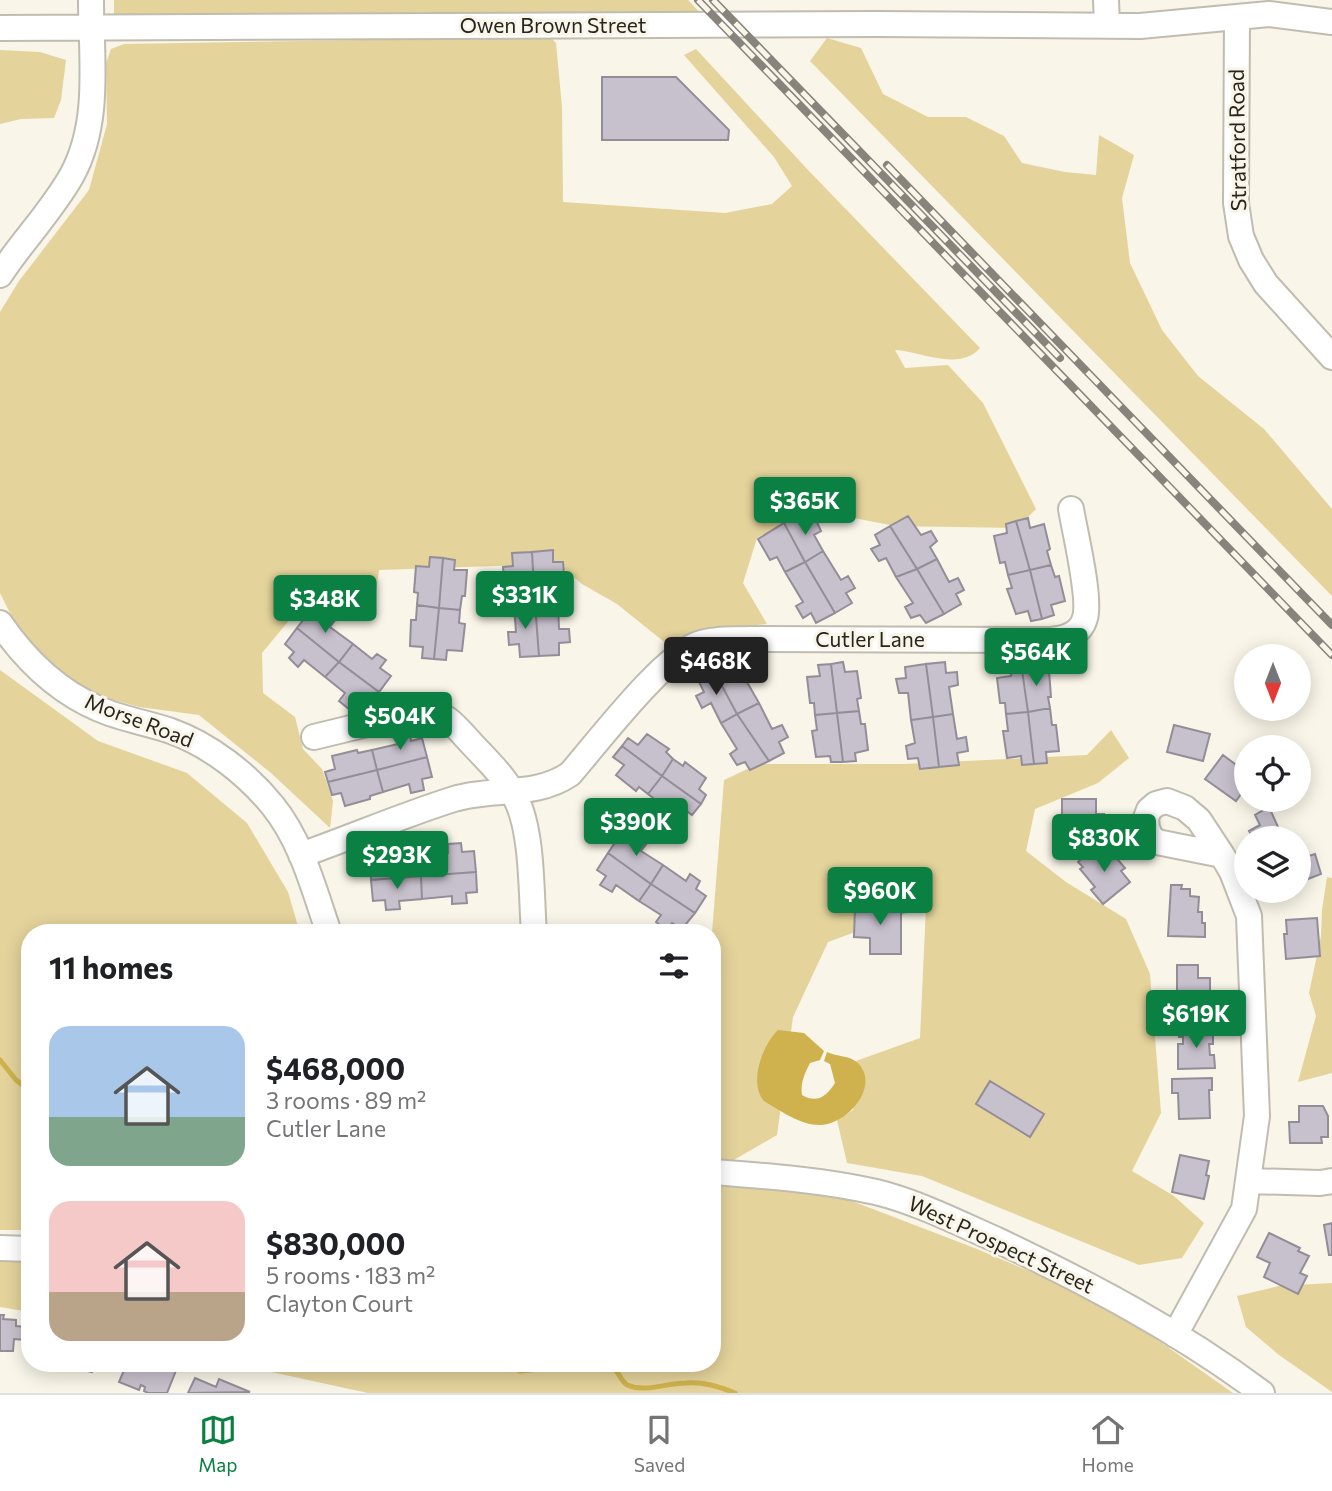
<!DOCTYPE html>
<meta charset="utf-8">
<style>
:root{--surface:#fff;--page:#f2f2f2;--text:#202124;--muted:#757577;--line:#e0e0e0;--accent:#0b8043}
body{margin:0;font-family:Commissioner,sans-serif;background:var(--page);color:var(--text);height:100vh;display:flex;flex-direction:column;font-size:26px;white-space:nowrap}
*{box-sizing:border-box;margin:0}
p{font-size:23px;color:var(--muted)}
.icon{flex:none;width:38px;height:38px;fill:none;stroke:currentColor;stroke-width:2;stroke-linecap:round;stroke-linejoin:round}
.map{position:relative;flex:1;overflow:hidden}
.drawer{position:absolute;left:21px;top:924px;width:700px;height:448px;display:flex;flex-direction:column;background:var(--surface);border-radius:28px;box-shadow:0 4px 18px #0003}
.drawer>*{flex:none}
.needle{width:46px;rotate:180deg}
.tools{position:absolute;left:1234px;top:644px;display:grid;gap:14px}
.tools a{display:grid;place-items:center;width:77px;height:77px;border-radius:50%;background:var(--surface);box-shadow:0 4px 18px #0003;font-size:35px}
.price{position:absolute;translate:-50% -60px;padding:0 16px;border-radius:7px;background:var(--accent);color:#fff;font-size:23px;line-height:46px;filter:drop-shadow(0 2px 4px #0008)}
.price::after{content:'';position:absolute;left:50%;top:42px;width:21px;height:16px;margin-left:-10px;background:inherit;clip-path:polygon(0 0,100% 0,50% 100%)}
.price.active{background:#222;color:#fff}
ul{padding:0;list-style:none}
li{display:flex;align-items:center;gap:21px;height:175px;padding:0 28px}
li span{display:grid;place-items:center;flex:none;width:196px;height:140px;border-radius:21px;color:#555}
li>.icon{margin-inline-start:auto}
span .icon{width:84px;height:84px;fill:#fffc;stroke-width:1}
li b{font-size:30px}
h2{display:flex;justify-content:space-between;align-items:center;height:84px;padding:0 28px;font-size:30px}
.tab-bar{display:flex;justify-content:space-around;align-items:center;height:98px;border-top:2px solid var(--line);background:var(--surface);font-size:19px;color:var(--muted)}
.tab-bar a{display:grid;justify-items:center;gap:4px}
.tab-bar .active{color:var(--accent)}
.map>svg:first-child{display:block}
</style>
<div class="map">
<svg width="1332" height="1393" viewBox="0 0 1332 1393">
<rect width="100%" height="100%" fill="#f9f5e8"/>
<path fill="#e4d39b" d="M114,0H688L707,20L114,22Z
M458,35L550,37L556,43L562,107L563,202L725,213L772,204L792,186L774,157L684,55L696,49L808,170L980,348C959,372 920,351 895,350L905,368L948,365L983,403L1036,509L1017,528L895,526L808,509L757,538L743,583L767,624L721,629L668,645L617,604L582,584L558,564L379,570L373,615L336,582L291,618L262,653L263,693L295,717L303,749L322,769L333,801L330,828L271,773L199,715L139,707L104,697L63,676L20,633L0,593V312L19,281L89,190L107,124L106,63L111,49L124,44L362,40Z
M827,38L861,48L883,94L928,117H966L1004,136L1022,163L1065,172L1096,175L1099,135L1134,155L1122,198L1130,263L1162,330L1198,376L1264,429L1332,509V596L810,61Z
M0,50L40,52L66,60L61,100L54,118L21,119L0,124Z
M0,670L98,741L187,773L247,823L288,892L300,933H30V1230H0Z
M1111,730L1129,758L1098,783L1035,809L1026,851L1066,882L1126,919L1150,974L1161,1113L1132,1171L1174,1196L1204,1223L1182,1258L1139,1265L922,1176L847,1163L837,1120L853,1110L863,1070L856,1061L920,1038L926,906L828,942L793,1017L777,1135L732,1161L712,1160V933L724,780L758,764H904L1087,755Z
M1327,877L1332,878V1073L1298,1082L1316,1016L1309,993L1321,936L1322,910Z
M712,1183L844,1198L972,1247L1105,1303L1233,1393H368L230,1363H712Z
M30,1261V1312L0,1307V1262Z
M1332,1283V1392L1279,1355L1246,1327L1237,1296L1279,1286Z"/>
<path fill="#cfb24e" d="M778,1030L804,1033L824,1051L820,1060L810,1063C805,1073 800,1083 802,1095C817,1104 827,1096 835,1083L830,1064L824,1061L827,1052C837,1057 849,1055 858,1063C881,1087 846,1125 820,1125C800,1125 781,1111 764,1101C748,1083 763,1044 778,1030Z"/>
<g fill="none" stroke-linecap="round" stroke-linejoin="round">
<path stroke="#cfb24e" stroke-width="5" d="M0,1060L16,1080L30,1091
M501,1363L520,1371L573,1366L579,1363
M610,1363C618,1370 620,1380 627,1385C646,1393 665,1383 686,1383C704,1382 718,1386 735,1393"/>
</g>
<path fill="#c7c1cd" stroke="#938d98" stroke-width="2" d="M602,77H676L729,130L728,140H602Z
M802,515L806,523L815,518L821,531L814,535L823,551L805,562L784,523Z
M908,516L921,535L931,531L937,541L930,547L937,559L917,569L890,526Z
M1028,518L1030,528L1044,524L1050,549L1047,551L1051,565L1030,570L1016,521Z
M1016,521L1030,570L1008,575L1005,562L1000,563L994,536L1007,533L1006,524Z
M784,523L805,562L785,572L777,557L770,560L758,539Z
M890,526L917,569L896,577L886,558L879,561L871,549L880,545L875,535Z
M553,550V562H563L564,574L556,575L558,603L535,604L532,552Z
M823,551L841,580L848,576L855,588L846,593L852,603L835,613L805,562Z
M532,552L535,604L514,605L513,579H504L503,567L513,566L512,553Z
M430,557L443,558L439,608L417,605L418,593L414,592L416,566L429,567Z
M443,558L455,560L454,570H467L465,596H462L460,610L439,608Z
M937,559L949,582L958,578L964,590L956,594L961,604L944,614L917,569Z
M805,562L835,613L816,623L811,613L803,618L796,606L803,602L785,572Z
M1051,565L1055,577L1059,576L1065,601L1051,605L1054,615L1042,619L1030,570Z
M917,569L944,614L926,623L920,615L911,618L905,607L913,603L896,577Z
M1030,570L1042,619L1031,621L1028,611L1016,614L1007,589L1012,588L1008,575Z
M558,603L559,629H569L570,642L559,643V655L539,656L535,604Z
M535,604L539,656L520,657L519,644L509,645L508,632H516L514,605Z
M417,605L439,608L434,659L422,658L423,647L410,646L411,620H416Z
M439,608L460,610L459,623L465,624L462,651L447,650L446,660L434,659Z
M310,611L319,618L326,611L336,619L330,627L353,644L339,662L297,628Z
M297,628L339,662L325,677L304,660L298,667L289,658L294,652L285,644Z
M353,644L372,659L377,654L386,660L380,668L391,676L379,692L339,662Z
M733,661L739,672L748,667L754,678L747,682L759,703L737,714L714,671Z
M1033,661L1035,673L1049,671L1051,697H1048L1050,708L1028,712L1021,663Z
M339,662L379,692L365,709L356,701L349,709L339,701L345,693L325,677Z
M843,662L845,672L857,671L861,698L857,699L859,711L837,713L831,664Z
M945,662L946,673L957,672L958,685L949,687L953,714L933,717L926,664Z
M1021,663L1028,712L1006,714L1005,703H1000L997,678L1011,676L1010,665Z
M831,664L837,713L815,715L814,703H810L807,677L820,676L818,665Z
M926,664L933,717L911,720L908,693H899L896,679L906,678L905,667Z
M714,671L737,714L721,723L711,703L702,708L696,696L704,692L698,680Z
M759,703L772,729L782,725L788,737L779,742L784,753L769,761L737,714Z
M1050,708L1052,725H1056L1059,751L1046,752L1047,763L1034,764L1028,712Z
M859,711L861,724H865L868,750L855,753L856,761L843,762L837,713Z
M1028,712L1034,764L1022,765L1021,756L1007,758L1003,731H1008L1006,714Z
M837,713L843,762H831L830,756L816,757L812,731L817,730L815,715Z
M737,714L769,761L750,770L745,762L737,765L730,754L737,749L721,723Z
M953,714L957,739L966,737L968,751L957,753L959,765L939,767L933,717Z
M933,717L939,767L920,769L918,758L908,759L906,746L915,743L911,720Z
M1174,725L1210,734L1203,761L1167,752Z
M409,731L411,741L422,738L427,757L377,770L372,750L398,744L396,734Z
M647,734L669,749L666,752L673,759L662,776L622,746L628,738L638,745Z
M622,746L662,776L648,794L639,787L636,791L616,775L624,765L613,757Z
M357,750L358,753L372,750L377,770L328,782L325,772L335,769L332,756Z
M1223,755L1243,770L1246,768V791L1244,790L1236,801L1205,779Z
M427,757L432,777L422,779L424,790L411,793L409,784L383,792L377,770Z
M673,759L683,766L685,762L706,778L699,789L706,795L701,804L662,776Z
M377,770L383,792L370,796V799L345,806L341,793L332,795L328,782Z
M662,776L701,804L692,815L684,809L676,820L654,805L657,801L648,794Z
M1062,799H1096V814H1104V830H1080V836H1068V833H1062Z
M1269,807L1283,838H1253L1249,831L1260,825L1255,815Z
M620,835L630,842L635,835L647,843L641,851L663,865L651,884L608,853Z
M461,843L462,852L474,851L476,872L421,876L420,855L448,853V844Z
M1107,847L1125,868L1121,871L1130,882L1103,904L1091,890L1095,887L1080,869L1083,867L1078,862L1090,851L1096,857Z
M380,849H393L395,856L420,855L421,876L371,880L370,860L381,859Z
M608,853L651,884L639,901L616,885L612,892L600,885L606,876L597,870Z
M1298,853H1301L1302,858L1315,854L1321,874L1298,883Z
M663,865L686,881L690,874L700,881L696,889L706,896L695,913L651,884Z
M476,872L477,892L466,893L467,903L452,904V896L422,899L421,876Z
M421,876L422,899L399,901L400,909L386,910L385,900L373,901L371,880Z
M651,884L695,913L682,929L672,923L667,930L656,922L661,915L639,901Z
M1171,885H1182L1181,889H1190V896L1199,897L1198,912H1202V923H1205V937L1168,936Z
M871,903H901V954H870V938L854,937L855,907H871Z
M1317,918L1320,956L1286,959L1284,934H1287L1286,920Z
M1177,965H1198V978H1210V1002H1177Z
M1213,1029V1044H1209L1210,1055H1214L1215,1068L1178,1069V1044H1183V1037H1179V1030Z
M1212,1078V1090H1209L1210,1118L1179,1119L1178,1093H1172V1079Z
M990,1081L1044,1114L1030,1137L976,1104Z
M1299,1106H1323L1328,1116V1137H1321L1322,1143H1290L1289,1122H1299Z
M1180,1155L1209,1161L1206,1175L1209,1176L1204,1199L1172,1192Z
M1332,1223V1255H1329L1324,1225Z
M1269,1233L1300,1248L1298,1251L1309,1256L1300,1273L1307,1276L1298,1294L1264,1277L1270,1263L1257,1257Z
M0,1315H4L3,1319L16,1320V1326L26,1327L25,1340L14,1339L13,1351H0Z
M53,1363H94L92,1372Z
M127,1363H179L167,1393H148L144,1391L145,1387L141,1385L139,1390L119,1382Z
M195,1378L216,1387L219,1379L250,1392L188,1393Z"/>
<g fill="none" stroke-linecap="round" stroke-linejoin="round">
<defs>
<path id="minor" d="M1106,0L1107,25
M1237,18L1236,203L1241,236L1251,260L1266,284L1332,357
M0,28L877,24L1140,26L1269,14L1332,22
M0,275C22,241 52,211 72,175C101,122 91,58 91,0
M0,623C26,661 57,691 99,709C122,719 148,723 171,731C210,745 247,774 273,806C302,842 314,890 329,933
M314,737L425,710C447,713 458,729 472,744C488,761 506,778 516,799C533,832 531,895 534,933
M301,855C352,837 403,815 454,799C493,787 535,798 570,774C597,743 663,656 698,644C714,638 734,640 751,639L1050,640C1064,639 1081,634 1085,618C1091,598 1075,533 1071,509
M712,1172C767,1176 822,1180 876,1192C917,1202 956,1222 995,1239C1088,1283 1179,1331 1262,1393
M1248,1181L1320,1183L1332,1181
M0,1248L30,1249
M1175,1335L1244,1209L1257,1116L1249,916L1232,872L1222,855L1199,820L1185,808L1167,801L1156,804L1149,810L1146,818L1147,828L1150,836L1157,842L1222,855"/>
</defs>
<use href="#minor" stroke="#c0bdb0" stroke-width="28"/>
<use href="#minor" stroke="#fff" stroke-width="24"/>
<defs>
<path id="rail" d="M698,0L1332,655
M713,0L1060,358
M887,165L1332,625"/>
</defs>
<use href="#rail" stroke="#87847b" stroke-width="8"/>
<use href="#rail" stroke="#f9f5e8" stroke-width="5" stroke-dasharray="16" stroke-linecap="butt"/>
</g>
<g text-anchor="middle" stroke-width="6" stroke-linejoin="round" paint-order="stroke">
<g font-size="21" fill="#272520" stroke="#f9f5e8">
<text x="553" y="33">Owen Brown Street</text>
<text transform="translate(1238 140) rotate(-91)" y="7">Stratford Road</text>
<text x="870" y="647">Cutler Lane</text>
<text transform="translate(139 721) rotate(21)" y="7">Morse Road</text>
<text transform="translate(1001 1245) rotate(25)" y="7">West Prospect Street</text>
</g>
</g>
</svg>
<div class="tools">
<a><svg class="needle" viewBox="-14 -14 28 28"><path d="M0-13l5 13h-10z" fill="#e53935"/><path d="M0 13l5-13h-10z" fill="#757577"/></svg></a>
<a><svg class="icon" aria-label="locate" viewBox="0 0 24 24"><circle cx="12" cy="12" r="6"/><path d="M12 2v4M12 18v4M2 12h4M18 12h4"/></svg></a>
<a><svg class="icon" aria-label="layers" viewBox="0 0 24 24"><path d="M12 4l9 5-9 5-9-5zM3 14l9 5 9-5"/></svg></a>
</div>
<b class="price" style="left:805px;top:537px">$365K</b>
<b class="price" style="left:525px;top:631px">$331K</b>
<b class="price" style="left:325px;top:635px">$348K</b>
<b class="price" style="left:1036px;top:688px">$564K</b>
<b class="price active" style="left:716px;top:697px">$468K</b>
<b class="price" style="left:400px;top:752px">$504K</b>
<b class="price" style="left:636px;top:858px">$390K</b>
<b class="price" style="left:1104px;top:874px">$830K</b>
<b class="price" style="left:397px;top:891px">$293K</b>
<b class="price" style="left:880px;top:927px">$960K</b>
<b class="price" style="left:1196px;top:1050px">$619K</b>
<section class="drawer">
<h2>11 homes<svg class="icon" aria-label="filters" viewBox="0 0 24 24"><path d="M4 7h16M4 17h16"/><circle cx="9" cy="7" r="2"/><circle cx="15" cy="17" r="2"/></svg></h2>
<ul>
<li><span style="background:linear-gradient(#a9c7e8 65%,#7fa58c 0)"><svg class="icon" aria-label="home" viewBox="0 0 24 24"><path d="M3 11l9-7 9 7M6 9v11h12V9"/></svg></span><div><b>$468,000</b><p>3 rooms · 89 m²</p><p>Cutler Lane</p></div></li>
<li><span style="background:linear-gradient(#f6c9c9 65%,#b9a48a 0)"><svg class="icon" aria-label="home" viewBox="0 0 24 24"><path d="M3 11l9-7 9 7M6 9v11h12V9"/></svg></span><div><b>$830,000</b><p>5 rooms · 183 m²</p><p>Clayton Court</p></div></li>
</ul>
</section>
</div>
<nav class="tab-bar">
<a class="active"><svg class="icon" aria-label="map" viewBox="0 0 24 24"><path d="M3 6l6-2 6 2 6-2v14l-6 2-6-2-6 2zM9 4v14M15 6v14"/></svg>Map</a>
<a><svg class="icon" aria-label="saved" viewBox="0 0 24 24"><path d="M7 4h10v16l-5-4-5 4z"/></svg>Saved</a>
<a><svg class="icon" aria-label="home" viewBox="0 0 24 24"><path d="M3 11l9-7 9 7M6 9v11h12V9"/></svg>Home</a>
</nav>
